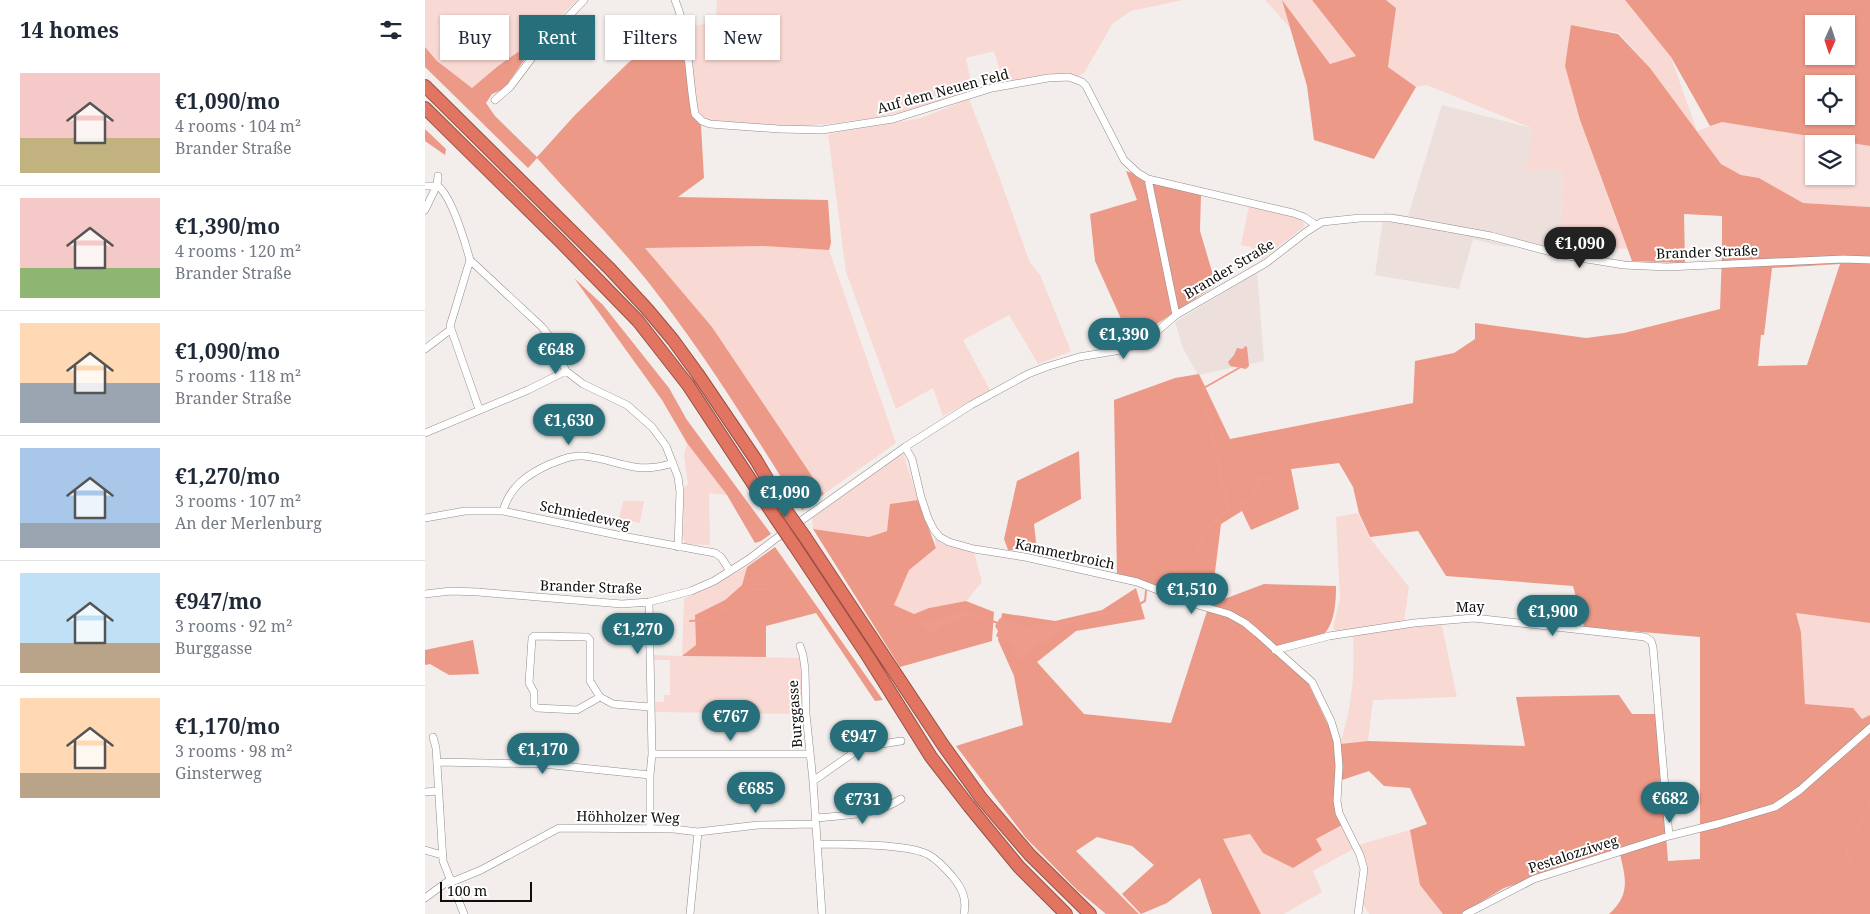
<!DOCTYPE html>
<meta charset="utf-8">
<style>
:root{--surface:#fff;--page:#f2f2f3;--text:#1f2937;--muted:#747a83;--line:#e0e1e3;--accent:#286f7c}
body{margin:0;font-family:"Noto Serif",serif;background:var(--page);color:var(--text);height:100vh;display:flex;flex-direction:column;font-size:19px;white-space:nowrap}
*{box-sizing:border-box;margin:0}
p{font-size:16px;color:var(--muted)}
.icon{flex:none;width:28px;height:28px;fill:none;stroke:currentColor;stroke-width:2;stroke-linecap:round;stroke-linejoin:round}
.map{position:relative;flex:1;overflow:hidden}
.details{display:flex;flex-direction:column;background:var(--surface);width:425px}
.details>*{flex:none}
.banner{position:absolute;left:15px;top:15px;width:475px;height:45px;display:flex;gap:10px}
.needle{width:32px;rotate:183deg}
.controls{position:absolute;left:1380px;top:15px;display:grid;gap:10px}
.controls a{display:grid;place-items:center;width:50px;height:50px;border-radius:0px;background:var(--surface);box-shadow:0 1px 4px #0004;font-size:25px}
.scale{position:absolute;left:15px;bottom:12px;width:92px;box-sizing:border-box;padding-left:5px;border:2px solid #0f0e0d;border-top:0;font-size:14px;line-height:18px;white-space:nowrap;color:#0f0e0d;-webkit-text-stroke:4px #fff;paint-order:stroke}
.price{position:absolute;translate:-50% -42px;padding:0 11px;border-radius:18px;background:var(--accent);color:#fff;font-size:16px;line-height:32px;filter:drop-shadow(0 1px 2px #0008)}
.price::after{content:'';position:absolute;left:50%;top:30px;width:15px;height:11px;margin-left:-8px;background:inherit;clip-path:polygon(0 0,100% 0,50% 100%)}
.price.active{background:#222;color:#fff}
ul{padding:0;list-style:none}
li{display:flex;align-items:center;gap:15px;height:125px;padding:0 20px}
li+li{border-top:1px solid var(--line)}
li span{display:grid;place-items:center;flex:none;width:140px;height:100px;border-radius:0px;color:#555}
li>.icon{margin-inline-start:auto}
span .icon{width:60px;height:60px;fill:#fffc;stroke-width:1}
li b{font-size:21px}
h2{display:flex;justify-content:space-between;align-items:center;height:60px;padding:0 20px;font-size:21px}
.pill{padding:0 18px;border-radius:0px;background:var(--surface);box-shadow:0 1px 4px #0004;font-size:18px;line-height:45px}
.pill.active{background:var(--accent);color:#fff}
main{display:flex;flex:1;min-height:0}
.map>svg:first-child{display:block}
</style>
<main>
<section class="details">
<h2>14 homes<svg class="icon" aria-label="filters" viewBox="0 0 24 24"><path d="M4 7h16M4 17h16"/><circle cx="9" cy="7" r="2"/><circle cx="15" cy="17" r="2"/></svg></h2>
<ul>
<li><span style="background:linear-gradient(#f6c9c9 65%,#c2b280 0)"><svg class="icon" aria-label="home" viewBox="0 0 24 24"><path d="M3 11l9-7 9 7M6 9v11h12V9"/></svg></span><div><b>€1,090/mo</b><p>4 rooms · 104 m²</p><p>Brander Straße</p></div></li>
<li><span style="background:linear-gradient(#f6c9c9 70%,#8fb573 0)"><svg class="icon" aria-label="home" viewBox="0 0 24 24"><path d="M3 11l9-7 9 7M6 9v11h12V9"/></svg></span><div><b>€1,390/mo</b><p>4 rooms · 120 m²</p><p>Brander Straße</p></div></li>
<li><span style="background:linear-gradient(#ffd9b3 60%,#9aa5b1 0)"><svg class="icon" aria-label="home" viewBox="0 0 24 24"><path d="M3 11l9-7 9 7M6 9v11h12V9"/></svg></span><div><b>€1,090/mo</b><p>5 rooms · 118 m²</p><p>Brander Straße</p></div></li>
<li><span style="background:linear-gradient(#a9c7e8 75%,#9aa5b1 0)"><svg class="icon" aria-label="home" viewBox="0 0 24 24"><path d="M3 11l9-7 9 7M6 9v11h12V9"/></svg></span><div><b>€1,270/mo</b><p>3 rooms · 107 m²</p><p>An der Merlenburg</p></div></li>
<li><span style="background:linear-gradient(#bfe0f5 70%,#b9a48a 0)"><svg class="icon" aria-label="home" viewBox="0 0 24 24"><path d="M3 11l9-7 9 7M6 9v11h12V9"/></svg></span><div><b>€947/mo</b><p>3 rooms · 92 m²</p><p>Burggasse</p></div></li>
<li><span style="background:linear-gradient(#ffd9b3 75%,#b9a48a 0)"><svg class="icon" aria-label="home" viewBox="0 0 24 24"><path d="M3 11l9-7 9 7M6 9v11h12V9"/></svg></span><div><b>€1,170/mo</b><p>3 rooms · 98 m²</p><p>Ginsterweg</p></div></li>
</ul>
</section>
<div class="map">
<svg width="1445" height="914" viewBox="0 0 1445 914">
<rect width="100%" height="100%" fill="#f3eeec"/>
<path fill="#ecdfdc" d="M1017,105L1110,129L1138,169L1135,249L1075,246L1048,239L1034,289L950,275L959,212L983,216Z
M832,273L839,361L773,375L758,348L750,322Z"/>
<path fill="#f9d9d3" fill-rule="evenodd" d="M0,0H153L102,46L73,66L47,88L12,61L0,47Z
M292,0H758L706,11L688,23L659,73L653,76L622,74L578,82L569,51L541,58L547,88L495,108L453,117L411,123L380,126L304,124L281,120L273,112L269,100L262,27L291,22Z
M840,0H887L931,56L905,64L858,1L865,28Z
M961,0H1200L1246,57L1272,131L1297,122L1445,146V207L1378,203L1334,178L1316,175L1296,164L1224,67L1194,33L1147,25L1140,66L1155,120L1202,249L1169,247L1166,256L1135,249L1138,169L1100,171L1109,129L1002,85L991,87L963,68L971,8ZM1389,144H1421V176H1389Z
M544,99L574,176L605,263L615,275L646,351L613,364L584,315L538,340L565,390L518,416L508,388L471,409L421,272L403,134L496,118Z
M824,206L876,218L880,226L836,260L826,247L816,245Z
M338,246L404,250L471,443L399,494L287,327L219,248Z
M262,443L302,495L284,493L285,545L260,544L258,535L259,488L263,484L259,456Z
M478,453L493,500L466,504L462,531L444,537L388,529L387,517Z
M198,501H219L215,523L194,519Z
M933,513L944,537L984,587L979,622L911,631L908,628L915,598L911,517Z
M510,538L517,544L549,552L557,582L541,601L504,608L489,614L469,605L484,569L511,548Z
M322,567L317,585L300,600L270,615L271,645L257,656L377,658L378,714L229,712V702H239V695H245V660H229V655L257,656L259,599Z
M1371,613L1445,623V715L1437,719L1428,708L1380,704L1376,632Z
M1013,624L1017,626L1032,697L948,700L943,741L915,744C927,707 930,674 928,635Z
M917,825L928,849L888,871L897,892L859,914H836L797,839L825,834L838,853L890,839Z
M985,830L1020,914H944L938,904L942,881V863L933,845Z"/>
<path fill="#ec9988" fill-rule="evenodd" d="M857,0L905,64L931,56L887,0H961L971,8L963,67L991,87L949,159L889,140L882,86Z
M1200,0H1445V146L1297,122L1285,126L1246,57ZM1389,24H1421V56H1389ZM1389,84H1421V116H1389Z
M1146,25L1193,34L1225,68L1296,164L1316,175L1334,178L1378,203L1445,207V623L1371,613L1376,632L1380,704L1428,708L1437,719L1445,715V914H1184C1207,894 1200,876 1194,850L1079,888L1036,914H1018L995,885L985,830L1002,824L985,788L959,786L944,771L917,780L915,744L943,741L1100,746L1091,697L1194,695L1207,714H1232L1243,861L1275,859V637L1159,627L1148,586L1021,576L993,531L945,537L934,513L928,487L914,463L866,469L874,509L826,530L817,511L796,524L786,604L839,584L911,586C911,601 910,621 900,633L849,653L883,683L906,731L910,746L917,825L891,839L897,850L868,868L838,853L825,834L798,839L836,914H787L775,878L742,903L716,914L697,894L729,865L707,846L672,837L651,851L714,914H681L652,890L601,838L531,746L598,725L589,676L573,640L577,613L630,621L677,610L711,588L720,619L651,631L612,662L659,714L746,723L782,611L692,575L689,400L750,378L774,374L805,439L988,403L990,361L1029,353L1050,339V323L1161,338L1199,333L1295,309L1297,253V216L1259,214L1260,263L1207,261L1155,120L1140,66ZM1415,264L1382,365L1333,366L1336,335H1339L1347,268Z
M243,31H255L267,109L270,117L276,125L279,178L253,197L403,200L406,243L404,250L338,246L220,248L287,327L399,494L377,510C333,441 290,370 240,304C202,252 155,206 112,158L103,168L0,67V47L12,61L47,88L73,66L102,46L106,50L79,89L67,94L61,103L70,116L112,157L150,115L203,63Z
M0,129L21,149L20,155L0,141Z
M701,171L776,193L775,231L791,285L706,341L670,261L665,214L712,200Z
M149,278L178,305L244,388L262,420L346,534L336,541L330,543L302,495L262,443L237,400Z
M654,451L656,499L609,524L612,551L583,550L579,539L592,481Z
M493,500L511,548L484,570L469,605L489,614L504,608L541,601L569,612L567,641L475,667L388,529L444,537L462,531L465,504Z
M350,547L458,700L450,701L391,613L341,626V657L257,656L271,645L270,615L300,600L317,585L322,567Z
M48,640L54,674L24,675L5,664L0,665V650Z"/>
<path fill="#ef9b8b" d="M820,346L822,347L824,366L821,369L805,366L803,362L809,355L812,348L818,349Z
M541,611V616L532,620L526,624L518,625L507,632L498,628L495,622C512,622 524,613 541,611Z
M575,618L598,626L633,623L635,629C624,643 609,642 600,658H593L586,645L571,636L573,631L570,626Z"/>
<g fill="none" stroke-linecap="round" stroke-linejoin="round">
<path stroke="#ef9b8b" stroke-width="2" d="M802,505L824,502L829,494L833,479L856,480
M741,579L772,554L779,533L803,509L777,389L814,368
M539,615L543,614L573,623
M265,621L278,620L318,601L325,589H345
M468,625L480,627L496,623
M631,626L664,616L703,610L720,601L721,591
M1427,837L1437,822L1445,803
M1393,914L1411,900L1428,891L1435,879C1429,863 1417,862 1424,844"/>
<defs>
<path id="minor" d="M250,0C265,36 263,76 270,114L277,121L285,124L354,129L397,130L468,119L567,88L623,78L644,77L657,82L661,86L699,160L713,173L723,179L868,213L879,217L891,225
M70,100L85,87L119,42L159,0
M723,179L751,315
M12,185C27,196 40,242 45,260L117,327L124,336L141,371L158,384L202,405L227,427L241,446L253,477L255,492L253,547
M0,186H11
M0,210L12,185L13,176
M45,260L25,326L54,409
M0,349L25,330
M0,433L103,390L141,371
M480,447L487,459L496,497L503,518L509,530L515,537L524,542L549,549L600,557L712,582L766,603L804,614L820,623L832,633L887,682L906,721L912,741L914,766L912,801L914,813L935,855L939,869L933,914
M78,511C85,486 103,474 125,464C136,460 146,455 158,456C193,459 209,476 248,463
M0,518L40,511H78L197,536L290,553L296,557L305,571
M0,594L26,591L53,592L197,604L224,602L266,591L289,581L324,559L349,540L480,447L546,405L603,374L621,367L654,357L696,350L710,345L731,332L751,315L841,263L881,232L897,222L935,218H966L984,221L1066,236L1137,255L1199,265L1242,267L1418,259L1445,260
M224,602L227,754L225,775V829
M375,646L378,655L380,669L381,714L388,781L397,914
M850,650L904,636L989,623L1049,618L1220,637L1226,641L1228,647L1244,836
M175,697L165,681V640L162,637L109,636L107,638L104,683L109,692V705L112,708L152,710L175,697L188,704L225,707
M8,737L11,748L18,861L39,914
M227,754H385
M12,762L118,764L225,775
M388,781L437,747L476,741
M0,792L13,791
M391,818C422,815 449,816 476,799
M393,844C420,845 483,843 504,855C513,860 520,868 527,876C537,888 542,898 539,914
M0,850L17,855
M27,882L56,870L134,828L249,829L273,832L333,825L391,824
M0,898L26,879
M265,914L273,832
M1041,914L1109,879L1244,836L1296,823L1350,807L1375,790L1445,728"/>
<path id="motorway" d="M0,86L185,269L222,309L248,340L272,373L331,460L360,509
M0,108L136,242L213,321L263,385L350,517
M380,537L518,745L556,798L605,855L665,914
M369,545L444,658L506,757L544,806L594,867L641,914"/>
</defs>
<use href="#minor" stroke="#918c8b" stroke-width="8"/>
<use href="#motorway" stroke="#985144" stroke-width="14"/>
<use href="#minor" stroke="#fff" stroke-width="7"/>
<use href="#motorway" stroke="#e17561" stroke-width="12"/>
<defs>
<path id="motorway-bridge" d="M360,509L380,537
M350,517L369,545"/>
</defs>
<use href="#motorway-bridge" stroke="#985144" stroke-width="14" stroke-linecap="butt"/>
<use href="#motorway-bridge" stroke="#e17561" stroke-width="12"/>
</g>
<g text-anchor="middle" stroke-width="4" stroke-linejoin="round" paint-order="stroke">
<g font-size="14" fill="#0f0e0d" stroke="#fff">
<text transform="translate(518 91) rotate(-15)" y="5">Auf dem Neuen Feld</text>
<text transform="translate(1282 252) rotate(-2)" y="5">Brander Straße</text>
<text transform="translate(804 269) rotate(-31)" y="5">Brander Straße</text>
<text transform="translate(160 515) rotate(12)" y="5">Schmiedeweg</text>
<text transform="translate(640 554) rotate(12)" y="5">Kammerbroich</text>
<text transform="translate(166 587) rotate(2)" y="5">Brander Straße</text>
<text x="1045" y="612">May</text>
<text transform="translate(370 714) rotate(-94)" y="5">Burggasse</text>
<text transform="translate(203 817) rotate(1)" y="5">Höhholzer Weg</text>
<text transform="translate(1148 854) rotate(-18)" y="5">Pestalozziweg</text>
</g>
</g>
</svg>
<div class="controls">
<a><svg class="needle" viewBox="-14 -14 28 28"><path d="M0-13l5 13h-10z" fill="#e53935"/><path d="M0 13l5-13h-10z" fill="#747a83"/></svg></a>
<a><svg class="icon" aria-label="locate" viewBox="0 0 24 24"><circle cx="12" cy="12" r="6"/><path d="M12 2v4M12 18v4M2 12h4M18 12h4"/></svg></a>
<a><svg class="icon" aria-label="layers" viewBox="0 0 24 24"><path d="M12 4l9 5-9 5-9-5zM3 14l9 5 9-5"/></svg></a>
</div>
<div class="scale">100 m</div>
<b class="price active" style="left:1155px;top:269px">€1,090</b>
<b class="price" style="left:699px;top:360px">€1,390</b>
<b class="price" style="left:131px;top:375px">€648</b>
<b class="price" style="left:144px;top:446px">€1,630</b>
<b class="price" style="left:360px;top:518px">€1,090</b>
<b class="price" style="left:767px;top:615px">€1,510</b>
<b class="price" style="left:1128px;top:637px">€1,900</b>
<b class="price" style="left:213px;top:655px">€1,270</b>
<b class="price" style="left:306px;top:742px">€767</b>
<b class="price" style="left:434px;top:762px">€947</b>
<b class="price" style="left:118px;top:775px">€1,170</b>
<b class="price" style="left:331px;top:814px">€685</b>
<b class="price" style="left:1245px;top:824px">€682</b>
<b class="price" style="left:438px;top:825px">€731</b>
<div class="banner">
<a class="pill">Buy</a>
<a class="pill active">Rent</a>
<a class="pill">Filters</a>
<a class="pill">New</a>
</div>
</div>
</main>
